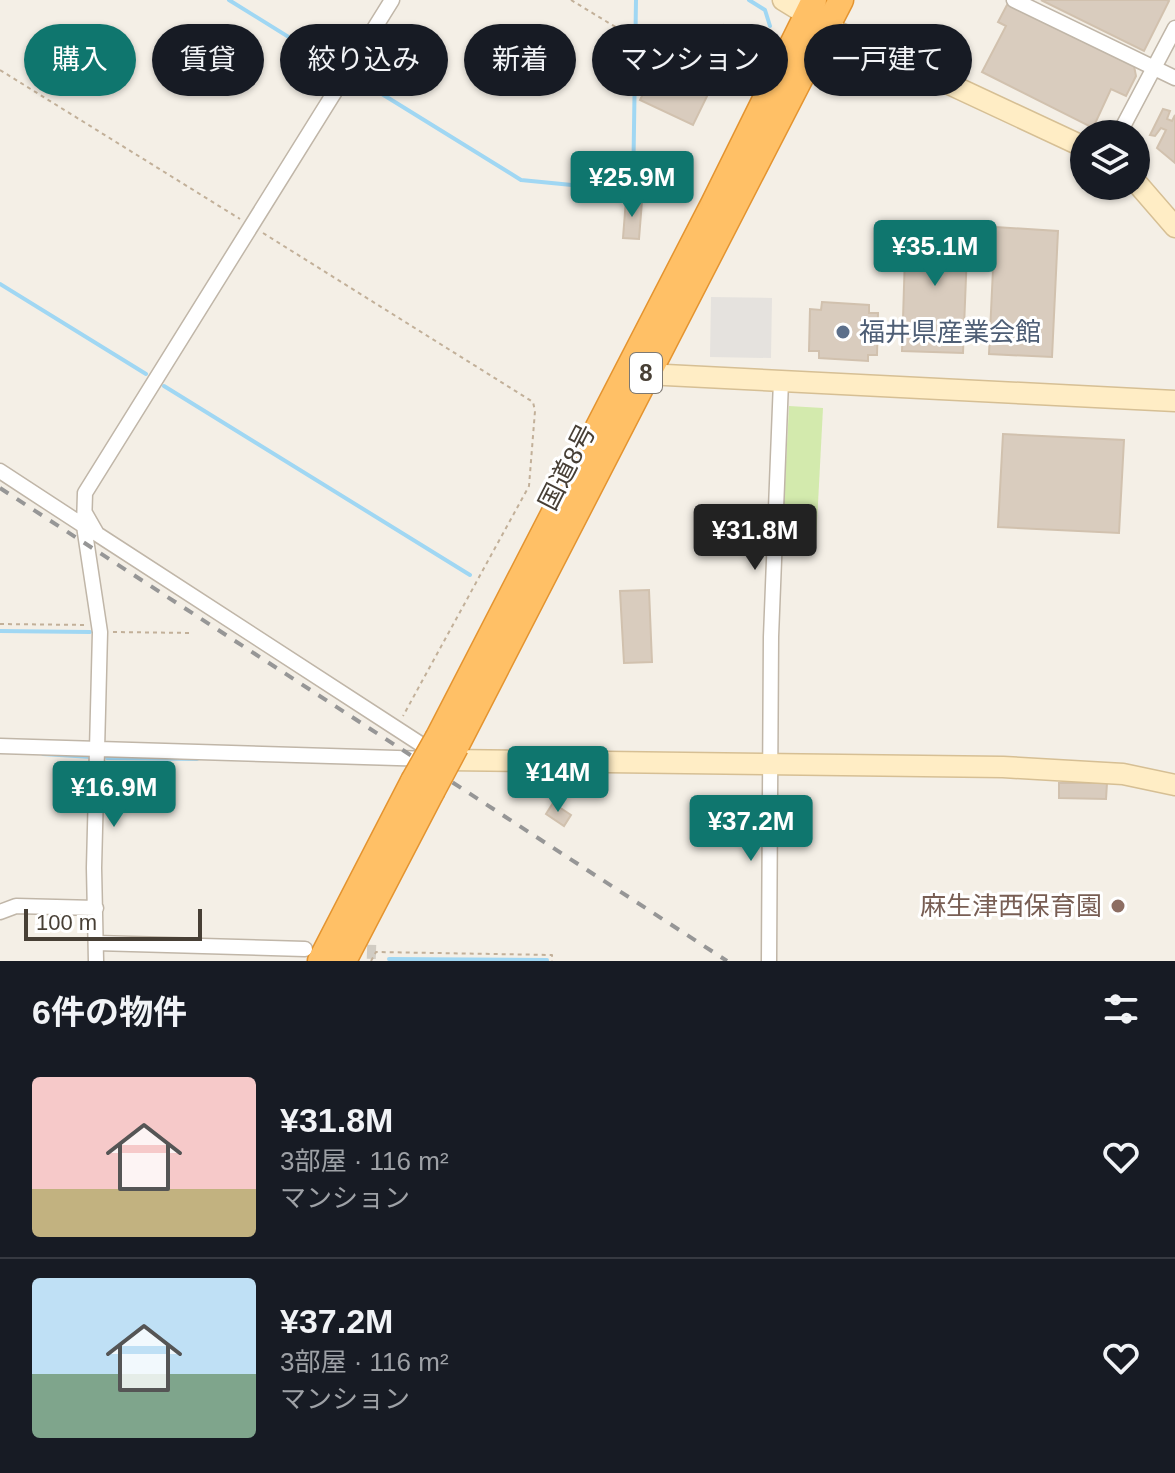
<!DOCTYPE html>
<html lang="ja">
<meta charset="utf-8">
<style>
:root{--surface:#171b24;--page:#20242c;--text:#f1f3f6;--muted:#9ea1a6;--line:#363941;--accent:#0f766e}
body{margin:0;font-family:Helvetica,"Noto Sans JP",sans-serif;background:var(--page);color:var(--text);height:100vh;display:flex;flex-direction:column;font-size:30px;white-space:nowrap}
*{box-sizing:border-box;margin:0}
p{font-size:26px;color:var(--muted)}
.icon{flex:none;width:44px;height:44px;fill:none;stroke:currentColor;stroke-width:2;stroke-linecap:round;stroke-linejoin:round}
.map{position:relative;height:961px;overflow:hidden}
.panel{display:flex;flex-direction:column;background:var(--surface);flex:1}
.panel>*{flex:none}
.hud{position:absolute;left:24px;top:24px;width:1128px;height:72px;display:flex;gap:16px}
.controls{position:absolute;left:1070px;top:120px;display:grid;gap:16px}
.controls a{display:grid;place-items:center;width:80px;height:80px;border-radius:50%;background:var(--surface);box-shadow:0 2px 6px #0004;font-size:40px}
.scale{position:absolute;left:24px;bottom:20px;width:178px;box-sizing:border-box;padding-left:8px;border:4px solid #473f35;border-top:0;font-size:22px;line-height:28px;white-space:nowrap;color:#473f35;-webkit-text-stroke:6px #fff;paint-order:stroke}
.price{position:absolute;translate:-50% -68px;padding:0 18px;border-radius:8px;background:var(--accent);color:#fff;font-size:26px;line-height:52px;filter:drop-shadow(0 2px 4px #0008)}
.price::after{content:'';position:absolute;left:50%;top:48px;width:24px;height:18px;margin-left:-12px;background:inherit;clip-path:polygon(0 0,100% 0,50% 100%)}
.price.on{background:#222;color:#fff}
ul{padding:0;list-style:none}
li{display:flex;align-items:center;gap:24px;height:200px;padding:0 32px}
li+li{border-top:2px solid var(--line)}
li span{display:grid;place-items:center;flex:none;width:224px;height:160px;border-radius:8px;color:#555}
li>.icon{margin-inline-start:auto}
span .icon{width:96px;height:96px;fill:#fffc;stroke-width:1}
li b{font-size:34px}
h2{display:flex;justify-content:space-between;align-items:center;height:96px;padding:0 32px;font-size:34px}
.pill{padding:0 28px;border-radius:36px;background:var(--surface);box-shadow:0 2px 6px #0004;font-size:28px;line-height:72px}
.pill.on{background:var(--accent);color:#fff}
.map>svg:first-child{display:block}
</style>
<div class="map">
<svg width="1175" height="961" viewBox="0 0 1175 961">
<rect width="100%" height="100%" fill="#f4efe6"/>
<path fill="#d3eaad" d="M789,406L823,408L816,542L782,540Z"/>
<path fill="#e5e2de" d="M711,297L772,298L771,358L710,357Z"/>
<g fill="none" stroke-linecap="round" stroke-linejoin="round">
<path stroke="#a0d7f3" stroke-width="4" d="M229,0L337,67
M749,0L765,10L770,26
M356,78L521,180L633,191L636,0
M0,284L146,374
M164,386L470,575
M0,631L90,632
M43,754L92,757
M107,758L197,759
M389,959L547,960"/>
</g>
<path fill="#d9ccbe" stroke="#d1c1ae" stroke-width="2" d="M1041,0H1167L1169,1L1144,51Z
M1008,3L1134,66L1136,76L1126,96L1111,89L1093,128L982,72L1006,26L998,22Z
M724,25L747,36L739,51L717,40Z
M657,44L706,67L699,80L712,86L693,125L640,100L651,77L643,73Z
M1163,109L1170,111L1167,119L1172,121L1175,115V163L1157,148L1166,130L1161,128L1155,136L1150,135Z
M626,199L642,201L639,239L623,238Z
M906,223L968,226L963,353L902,351Z
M995,227L1058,231L1052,357L989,354Z
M822,302L869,305V313H878L877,355H868V361L819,358V351H809L810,309L821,310Z
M1003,434L1124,440L1119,533L998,527Z
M649,590L652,662L624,663L620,591Z
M1059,783H1107L1106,799L1059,798Z
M553,803L571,815L564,826L546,814Z"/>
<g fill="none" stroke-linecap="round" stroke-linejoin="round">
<path stroke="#d1ccc3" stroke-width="14" stroke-dasharray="14 7" stroke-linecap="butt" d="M346,951L376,952"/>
<defs>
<path id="street" d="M1014,0L1175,78
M1119,134L1175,28
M0,471L84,526
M85,513L97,534L436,754
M0,746L430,759
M0,912L16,906L96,908
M96,943L305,949
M96,961L94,868L100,632L84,526L85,493L392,0
M769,961L771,637L781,381"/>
<path id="secondary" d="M783,0L827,27L1084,147
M1136,182L1175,227
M646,374L1175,401
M447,760L1003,767L1123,774L1175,785"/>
<path id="highway" d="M438,737L713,204L814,0
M456,747L841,0
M320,961L413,781
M344,961L432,792"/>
</defs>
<use href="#street" stroke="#c0b6a8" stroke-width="17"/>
<use href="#secondary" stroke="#d6bf94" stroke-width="23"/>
<use href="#highway" stroke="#e49430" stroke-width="27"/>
<path stroke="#c2b099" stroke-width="2" stroke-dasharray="4 4" stroke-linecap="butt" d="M571,0L632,37
M0,70L240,219
M263,233L533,402L535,411L529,486L403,716
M0,624L87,625
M113,632L193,633
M371,961L376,952L552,955V961"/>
<use href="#street" stroke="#fff" stroke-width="14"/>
<use href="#secondary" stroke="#ffedc5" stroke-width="20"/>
<use href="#highway" stroke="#ffc066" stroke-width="24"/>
<path stroke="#969696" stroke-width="4" stroke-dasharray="10 10" stroke-linecap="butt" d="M0,488L727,961"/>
<defs>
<path id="highway-bridge" d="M413,781L438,737
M432,792L456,747"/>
</defs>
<use href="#highway-bridge" stroke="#e49430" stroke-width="27" stroke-linecap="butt"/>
<use href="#highway-bridge" stroke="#ffc066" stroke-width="24"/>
</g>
<circle fill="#5c6f8a" stroke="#fff" stroke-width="3" cx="843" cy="332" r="8"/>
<circle fill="#8d6e63" stroke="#fff" stroke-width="3" cx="1118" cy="906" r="8"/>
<g text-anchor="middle" stroke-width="6" stroke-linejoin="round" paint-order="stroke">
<rect fill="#fff" stroke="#7e7972" stroke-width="2" x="630" y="353" width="32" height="40" rx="6"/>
<g font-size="24" font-weight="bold" fill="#473f35">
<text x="646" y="381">8</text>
</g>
<g font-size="26" fill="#4e5e75" stroke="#fff" text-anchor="start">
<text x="859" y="341">福井県産業会館</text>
</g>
<g font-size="26" fill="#473f35" stroke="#fff">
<text transform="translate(567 467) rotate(-63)" y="9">国道8号</text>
</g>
<g font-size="26" fill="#785e54" stroke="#fff" text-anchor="end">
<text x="1102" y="915">麻生津西保育園</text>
</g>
</g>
</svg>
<div class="controls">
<a><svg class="icon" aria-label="layers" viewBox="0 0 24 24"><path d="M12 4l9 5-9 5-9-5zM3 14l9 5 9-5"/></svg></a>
</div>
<div class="scale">100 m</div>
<b class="price" style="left:632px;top:219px">¥25.9M</b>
<b class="price" style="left:935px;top:288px">¥35.1M</b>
<b class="price on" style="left:755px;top:572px">¥31.8M</b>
<b class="price" style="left:558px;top:814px">¥14M</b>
<b class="price" style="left:114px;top:829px">¥16.9M</b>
<b class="price" style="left:751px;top:863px">¥37.2M</b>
<div class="hud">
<a class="pill on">購入</a>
<a class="pill">賃貸</a>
<a class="pill">絞り込み</a>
<a class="pill">新着</a>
<a class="pill">マンション</a>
<a class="pill">一戸建て</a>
</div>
</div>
<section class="panel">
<h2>6件の物件<svg class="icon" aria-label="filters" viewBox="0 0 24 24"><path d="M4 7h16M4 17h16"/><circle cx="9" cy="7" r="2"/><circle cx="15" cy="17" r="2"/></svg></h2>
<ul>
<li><span style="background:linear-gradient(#f6c9c9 70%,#c2b280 0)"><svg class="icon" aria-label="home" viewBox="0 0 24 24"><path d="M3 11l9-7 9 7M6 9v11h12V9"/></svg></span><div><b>¥31.8M</b><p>3部屋 · 116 m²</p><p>マンション</p></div><svg class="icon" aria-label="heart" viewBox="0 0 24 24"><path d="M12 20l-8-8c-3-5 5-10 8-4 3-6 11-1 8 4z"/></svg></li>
<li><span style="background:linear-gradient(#bfe0f5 60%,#7fa58c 0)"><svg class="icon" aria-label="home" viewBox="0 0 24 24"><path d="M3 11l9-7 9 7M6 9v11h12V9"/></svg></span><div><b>¥37.2M</b><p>3部屋 · 116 m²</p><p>マンション</p></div><svg class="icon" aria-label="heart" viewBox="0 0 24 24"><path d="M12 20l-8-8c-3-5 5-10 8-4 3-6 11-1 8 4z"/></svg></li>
</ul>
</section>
